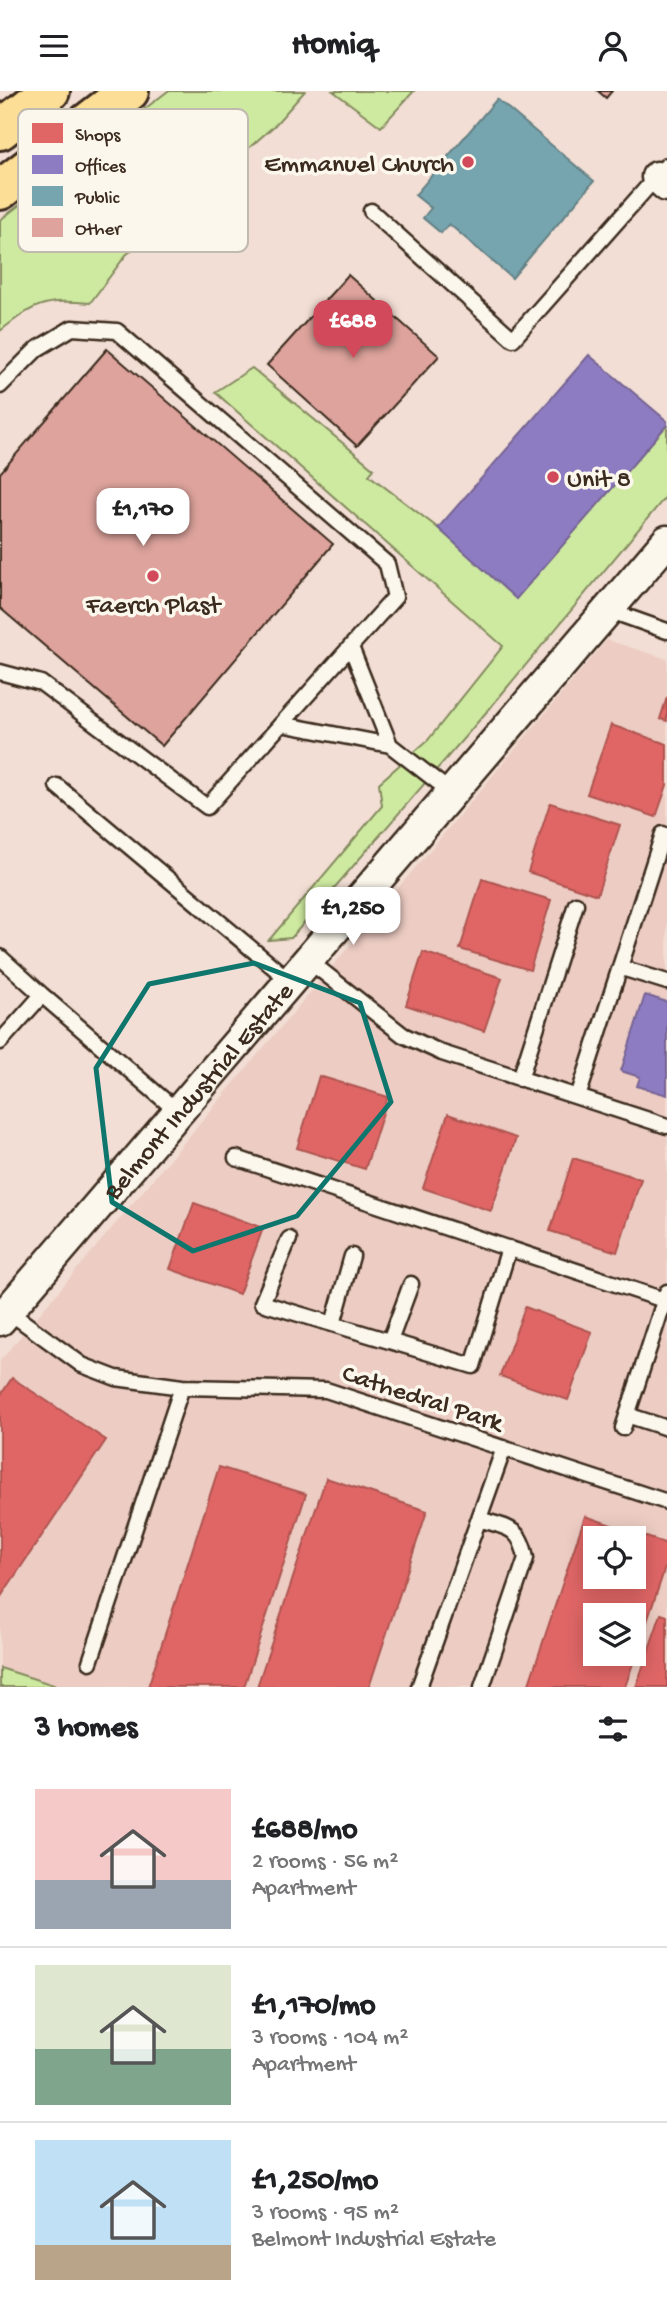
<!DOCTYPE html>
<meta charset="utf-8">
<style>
:root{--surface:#fff;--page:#f2f2f2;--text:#202124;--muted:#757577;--line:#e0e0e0;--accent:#d1495b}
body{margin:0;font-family:"Gochi Hand",sans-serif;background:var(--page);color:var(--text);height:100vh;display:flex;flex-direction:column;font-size:26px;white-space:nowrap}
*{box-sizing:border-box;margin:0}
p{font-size:23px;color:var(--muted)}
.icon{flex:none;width:38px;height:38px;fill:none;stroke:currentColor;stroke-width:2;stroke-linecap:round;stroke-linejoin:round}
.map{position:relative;height:1596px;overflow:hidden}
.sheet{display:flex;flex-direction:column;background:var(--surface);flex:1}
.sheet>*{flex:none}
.fabs{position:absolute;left:583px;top:1435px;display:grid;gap:14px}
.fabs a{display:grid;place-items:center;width:63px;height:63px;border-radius:0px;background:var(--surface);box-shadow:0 4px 18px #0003;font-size:35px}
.price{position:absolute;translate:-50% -60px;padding:0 16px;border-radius:14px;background:#fff;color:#222;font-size:23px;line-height:46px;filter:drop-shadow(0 2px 4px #0008)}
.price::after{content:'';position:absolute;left:50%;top:42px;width:21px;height:16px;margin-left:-10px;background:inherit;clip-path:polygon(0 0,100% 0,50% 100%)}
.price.selected{background:var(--accent);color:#fff}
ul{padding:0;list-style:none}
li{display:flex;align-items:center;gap:21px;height:175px;padding:0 35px}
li+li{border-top:2px solid var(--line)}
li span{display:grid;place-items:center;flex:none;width:196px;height:140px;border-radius:0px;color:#555}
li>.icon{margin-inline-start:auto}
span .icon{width:84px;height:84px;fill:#fffc;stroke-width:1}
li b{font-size:30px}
h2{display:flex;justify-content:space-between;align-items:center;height:84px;padding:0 35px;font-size:30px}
header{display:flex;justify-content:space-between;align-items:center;height:91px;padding:0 35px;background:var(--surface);font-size:32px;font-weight:800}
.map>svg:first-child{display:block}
</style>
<header><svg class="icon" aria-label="menu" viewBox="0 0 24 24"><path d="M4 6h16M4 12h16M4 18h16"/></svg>Homiq<svg class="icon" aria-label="person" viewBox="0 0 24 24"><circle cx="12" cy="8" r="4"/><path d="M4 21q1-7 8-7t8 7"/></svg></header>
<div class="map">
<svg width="667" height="1596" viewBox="0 0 667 1596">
<rect width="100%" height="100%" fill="#f2ded4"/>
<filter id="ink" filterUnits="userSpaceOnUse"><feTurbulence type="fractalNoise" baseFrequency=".0143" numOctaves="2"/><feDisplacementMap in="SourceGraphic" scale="14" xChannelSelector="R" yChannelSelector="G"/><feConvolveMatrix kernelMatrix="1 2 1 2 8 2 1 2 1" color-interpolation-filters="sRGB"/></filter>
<g filter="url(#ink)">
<path fill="#ecccc3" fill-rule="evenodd" d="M607,549L667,568V1596H0V1270ZM595,1447H634V1486H595ZM595,1524H634V1563H595Z"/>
<path fill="#ceeaa0" stroke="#848a5f" stroke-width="2" d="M168,0H305L274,35L126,164L90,212C44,208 36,212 0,240V129Z
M333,0H414L381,36Z
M252,277L374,378L369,384L438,437L516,507L667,334V404L495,611L291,847L269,849L382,715L379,692L428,649L503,555L215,301Z
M0,1577L60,1596H0Z"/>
<path fill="#e06666" stroke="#ae5450" stroke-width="2" fill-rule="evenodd" d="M667,606V630L660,628Z
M611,634L667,653V694L656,726L587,703Z
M550,712L620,734L597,804L528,781Z
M482,788L551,809L530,879L460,858Z
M423,861L502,887L484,940L406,914Z
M319,985L388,1006L365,1078L297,1057Z
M448,1023L516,1047L491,1120L423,1097Z
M573,1067L641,1088L617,1161L550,1140Z
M194,1112L263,1137L239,1203L170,1178Z
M525,1216L592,1241L568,1309L500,1285Z
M12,1287L106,1349L0,1507V1305Z
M219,1376L306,1403L244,1596H148Z
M326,1387L427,1420L369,1596H257Z
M585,1425L667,1453V1471L625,1596H528ZM595,1447H634V1486H595ZM595,1524H634V1563H595Z
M661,1523L667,1525V1596H636Z"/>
<path fill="#8e7cc3" stroke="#756392" stroke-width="2" d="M589,264L667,330V334L516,508L438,437Z
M645,904L667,911V1004L637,995L640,986L621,980Z"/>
<path fill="#76a5af" stroke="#648084" stroke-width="2" d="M497,8L594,90L512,187L449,133L441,142L423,127L431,117L415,104Z"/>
<path fill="#dda39c" stroke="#3b2a1e" stroke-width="2" d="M598,0H612L606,7Z
M348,184L439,265L357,355L267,274Z
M107,258L333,453L162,655L0,517V382Z"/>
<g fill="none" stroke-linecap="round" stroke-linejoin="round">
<defs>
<path id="service" d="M371,120L513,248L667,74
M0,295L37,258L72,237L117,240L387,473L395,506L207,716L41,592L0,581
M608,519L667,540
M351,556L390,654L452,702
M281,633L390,654
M57,695L290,890
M0,866L42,904
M308,869L403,944L442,962L667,1035
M622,877L667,891
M0,951L42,904L178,1021
M520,988L576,813
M578,1006L663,743
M236,1067L664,1209
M289,1148L262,1212L473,1275L509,1157
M8,1220L82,1274L116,1287L182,1296L326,1299L667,1411
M333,1233L352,1165
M390,1250L411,1193
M627,1324L667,1337
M623,1337L667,1201
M479,1428C507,1437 520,1435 526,1467L482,1596
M90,1571L182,1296
M419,1596L504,1357"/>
<g id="minor">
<path d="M657,86L667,95"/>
<path id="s1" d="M0,1229L667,450"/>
</g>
<path id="trunk" d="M0,39L50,0
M0,99L129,0"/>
</defs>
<use href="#service" stroke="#3b2a1e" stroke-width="19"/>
<use href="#minor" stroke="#3b2a1e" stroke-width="35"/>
<use href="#trunk" stroke="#3b2a1e" stroke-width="44"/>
<use href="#service" stroke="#fbf7ec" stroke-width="14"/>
<use href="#minor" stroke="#fbf7ec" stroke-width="30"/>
<use href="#trunk" stroke="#fdde96" stroke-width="38"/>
</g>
</g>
<path fill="none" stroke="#0f766e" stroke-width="5" stroke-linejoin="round" d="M254,872L360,912L391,1011L297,1125L193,1160L112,1111L96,977L149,893Z"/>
<g fill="#d1495b" stroke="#fbf7ec" stroke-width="2.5">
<circle cx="468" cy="71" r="7"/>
<circle cx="553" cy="386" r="7"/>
<circle cx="153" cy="485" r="7"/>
</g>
<g text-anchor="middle" stroke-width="7" stroke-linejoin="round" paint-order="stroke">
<g font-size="26" fill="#3b2a1e" stroke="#fbf7ec" text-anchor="end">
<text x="454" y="80">Emmanuel Church</text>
<text x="567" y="395" text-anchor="start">Unit 8</text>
<text x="153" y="521" text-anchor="middle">Faerch Plast</text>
</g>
<g font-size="26" fill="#3b2a1e" stroke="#fbf7ec">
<text dy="9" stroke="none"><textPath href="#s1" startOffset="303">Belmont Industrial Estate</textPath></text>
<text transform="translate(423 1305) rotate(18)" y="9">Cathedral Park</text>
</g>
</g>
<rect x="18" y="18" width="230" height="143" rx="10" fill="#fbf7ec" stroke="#c1baae" stroke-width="2"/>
<rect x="32" y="32" width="31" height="20" fill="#e06666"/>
<rect x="32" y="64" width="31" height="19" fill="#8e7cc3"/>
<rect x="32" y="95" width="31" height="20" fill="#76a5af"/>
<rect x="32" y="127" width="31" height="19" fill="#dda39c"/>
<g font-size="19" fill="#3b2a1e">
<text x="75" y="49">Shops</text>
<text x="75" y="80">Offices</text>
<text x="75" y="112">Public</text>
<text x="75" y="143">Other</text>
</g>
</svg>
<div class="fabs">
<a><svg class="icon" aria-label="locate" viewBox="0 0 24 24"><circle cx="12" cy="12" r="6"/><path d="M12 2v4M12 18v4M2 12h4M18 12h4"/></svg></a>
<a><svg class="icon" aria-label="layers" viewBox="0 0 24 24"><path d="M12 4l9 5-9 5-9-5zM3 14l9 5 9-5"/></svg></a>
</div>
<b class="price selected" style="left:353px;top:269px">£688</b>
<b class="price" style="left:143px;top:457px">£1,170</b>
<b class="price" style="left:353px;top:856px">£1,250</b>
</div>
<section class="sheet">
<h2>3 homes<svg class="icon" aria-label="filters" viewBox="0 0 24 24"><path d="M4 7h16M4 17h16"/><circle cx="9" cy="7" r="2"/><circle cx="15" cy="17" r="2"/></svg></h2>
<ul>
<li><span style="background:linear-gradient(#f6c9c9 65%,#9aa5b1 0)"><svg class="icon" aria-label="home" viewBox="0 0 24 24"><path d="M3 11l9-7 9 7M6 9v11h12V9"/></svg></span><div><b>£688/mo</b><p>2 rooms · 56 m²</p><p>Apartment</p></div></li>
<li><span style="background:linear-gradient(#dfe7d0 60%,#7fa58c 0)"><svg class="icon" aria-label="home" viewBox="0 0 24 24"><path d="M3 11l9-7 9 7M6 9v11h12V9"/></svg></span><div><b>£1,170/mo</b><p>3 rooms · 104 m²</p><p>Apartment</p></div></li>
<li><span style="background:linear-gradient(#bfe0f5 75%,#b9a48a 0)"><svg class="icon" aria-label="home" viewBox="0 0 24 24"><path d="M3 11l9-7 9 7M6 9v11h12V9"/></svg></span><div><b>£1,250/mo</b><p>3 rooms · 95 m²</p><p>Belmont Industrial Estate</p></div></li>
</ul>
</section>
